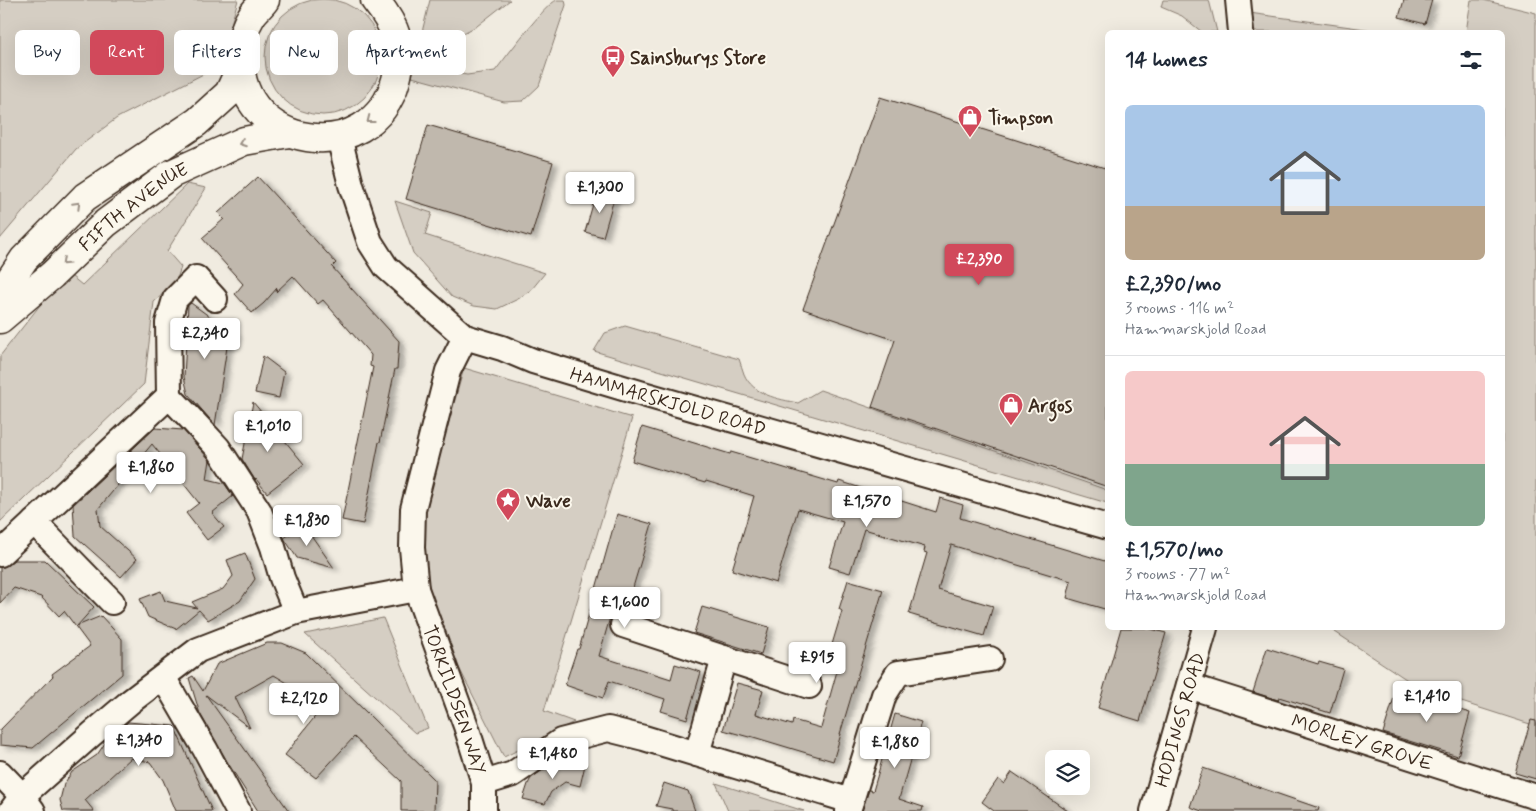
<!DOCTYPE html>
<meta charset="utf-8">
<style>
:root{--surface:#fff;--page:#f6f6f7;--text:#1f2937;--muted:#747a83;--line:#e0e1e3;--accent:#d1495b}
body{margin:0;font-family:Mynerve,sans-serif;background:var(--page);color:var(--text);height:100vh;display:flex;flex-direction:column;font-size:19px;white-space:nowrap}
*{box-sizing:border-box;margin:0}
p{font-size:16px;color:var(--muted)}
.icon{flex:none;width:28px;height:28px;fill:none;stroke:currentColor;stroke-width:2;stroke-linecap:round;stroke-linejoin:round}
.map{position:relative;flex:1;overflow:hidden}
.side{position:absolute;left:1105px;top:30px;width:400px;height:600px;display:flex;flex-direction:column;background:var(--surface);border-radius:8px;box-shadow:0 5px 20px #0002}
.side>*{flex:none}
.guide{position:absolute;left:15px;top:30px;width:475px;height:45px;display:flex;gap:10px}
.fabs{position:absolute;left:1045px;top:750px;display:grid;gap:10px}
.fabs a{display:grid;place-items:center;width:45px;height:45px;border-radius:8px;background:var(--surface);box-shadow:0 5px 20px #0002;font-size:25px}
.price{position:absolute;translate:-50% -42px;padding:0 11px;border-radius:5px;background:#fff;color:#222;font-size:16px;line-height:32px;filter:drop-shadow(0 1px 2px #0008)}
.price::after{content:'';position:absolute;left:50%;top:30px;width:15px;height:11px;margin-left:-8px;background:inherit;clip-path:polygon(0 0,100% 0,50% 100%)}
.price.active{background:var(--accent);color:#fff}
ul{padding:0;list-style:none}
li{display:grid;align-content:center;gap:10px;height:265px;padding:0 20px}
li+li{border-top:1px solid var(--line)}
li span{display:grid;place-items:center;height:155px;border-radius:8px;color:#555}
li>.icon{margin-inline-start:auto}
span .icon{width:90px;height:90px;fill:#fffc;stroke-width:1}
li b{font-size:21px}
h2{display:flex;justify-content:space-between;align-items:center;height:60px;padding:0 20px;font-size:21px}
.tag{padding:0 18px;border-radius:8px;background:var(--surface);box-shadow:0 5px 20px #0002;font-size:18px;line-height:45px}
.tag.active{background:var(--accent);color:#fff}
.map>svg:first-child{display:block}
</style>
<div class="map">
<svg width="1536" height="811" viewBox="0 0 1536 811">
<defs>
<filter id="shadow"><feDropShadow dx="5.5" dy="3" stdDeviation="2.5" flood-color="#0004"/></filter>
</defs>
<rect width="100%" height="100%" fill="#f0ebe0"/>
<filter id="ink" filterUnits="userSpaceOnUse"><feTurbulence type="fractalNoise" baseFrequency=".02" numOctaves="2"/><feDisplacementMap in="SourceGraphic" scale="10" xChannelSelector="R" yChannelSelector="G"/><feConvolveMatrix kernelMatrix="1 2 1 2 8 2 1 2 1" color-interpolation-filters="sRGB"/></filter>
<g filter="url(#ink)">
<path fill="#d5cec3" stroke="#887c70" d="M265 57a58 58 0 1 1 116 0a58 58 0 1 1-116 0Z
M0,0H238L219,66L117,118L76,149L0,239Z
M430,0H510L477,26L444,43L422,32Z
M557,0H565L566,5L539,86L523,101L504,102L412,77L415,66L467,75L495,71C506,57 545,4 557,0Z
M1163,0H1209L1217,32H1202L1182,16L1161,7Z
M1471,0H1483L1536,13V726L1421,689L1329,628H1502V32H1466Z
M1242,12L1387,32H1250Z
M187,184L206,188L167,251L181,267L176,282L154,302L144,384L0,522V356L66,272L82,285Z
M395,201L432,213L425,235L545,273L532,289L518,299L497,309L474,306L452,297L413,253Z
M625,326L739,359C741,364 742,369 744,374C753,395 778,399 798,403L820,390L1107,490V503L594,351L605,333Z
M464,368L632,418L544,711L574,722L504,757L433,616L418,582V531Z
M383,618L428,728L415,733L305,634Z
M716,783L804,811H728Z"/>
<path fill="#c0b8ad" stroke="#3b2a1e" filter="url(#shadow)" d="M1404,0H1432L1425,24L1399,17Z
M880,97L1108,169V487L872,407L895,340L803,309Z
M428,125L553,162L531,237L406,199Z
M258,177L336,263L332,267L399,341L397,369H395L380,442H379L363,524L342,520L373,367L370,366L371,355L323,300L318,304L293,276L276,292L277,288L264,303L252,313L235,294L243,284L202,238L224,219L218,213Z
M597,190L615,195L603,237L585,232Z
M191,303L236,336L227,347L215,425L188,394L184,377L188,305Z
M263,356L284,372L279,398L255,393Z
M253,402L304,464L267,493L256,479L255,480L242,459Z
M642,427L730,454L731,452L838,484L839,481L936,512L940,498L963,505L960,518L1108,562V610L1067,598L1071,581L951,545L938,590L993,606L984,636L909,614L927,553L924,552L925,547L864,529L850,573L829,567L843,522L798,509L776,583L732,570L754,496L706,481L705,483L632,461Z
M155,428L183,430L210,460L207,479L224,483L233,496L212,513L224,527L207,540L186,513L199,503L152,444L98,509L100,526L137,559L121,577L75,536L73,505Z
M617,514L652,524L628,604L615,600L599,656L671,679L675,664L701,672L687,719L661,711L665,699L609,681L603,698L565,685L577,649H579Z
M304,525L334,568L297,558L284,538Z
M245,553L255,579L240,601L208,620L199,610L176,629L148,617L140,599L161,591L165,601L197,608L192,602L223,589L233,576L227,560Z
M14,560H45L94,607L77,626L101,616L122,639V674L33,748L0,745V730L53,676L52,674L90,646L64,611L59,616L41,597L14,588L0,603V567H4Z
M848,580L883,590L840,734H841L833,761L750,736L749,737L723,730L737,683L763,690L756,714L792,725L793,720L821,728L837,671L825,668L842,611L839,609Z
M702,607L769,627L761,654L694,633Z
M1121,628H1147L1166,633L1140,721L1098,708Z
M267,643H282L306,653L435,780L434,811H401V781L354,737L316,778L285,755L324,705L274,675L235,697L250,728L206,695L289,811H258L228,763L200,714L189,678L193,676L203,691L217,664Z
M1267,648L1318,664L1319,662L1343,669L1330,713L1279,697L1278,700L1253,692Z
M1396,691L1470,713L1458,756L1383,733Z
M895,714L921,722L899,799L923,807L922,811H862L869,790L873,791Z
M1531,720L1536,721V779L1515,773Z
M128,722L174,726L212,811H176L163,780L150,762L131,758L85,800L94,811H63L60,800L64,784L72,772L97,755L107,740Z
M559,759L585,765L580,786L565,782L551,792L545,804L523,799L528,784L531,778Z
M1203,768L1319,808L1318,811H1202L1190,807Z
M1012,772L1068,811H994L982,802L998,779L1004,784Z
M664,783L688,791L695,811H672V809L656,806Z"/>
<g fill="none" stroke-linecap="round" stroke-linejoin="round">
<defs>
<g id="street">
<path d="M1238,0L1241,32"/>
<path id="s1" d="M339,137L351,185L370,242L386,267L465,337L502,348L533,361L643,394L1108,527"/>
<path id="s2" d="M465,337L448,371L413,509L412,548L416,589L466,726L484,783V811"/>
<path d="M169,396L168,323L175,299L196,278L215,299"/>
<path d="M34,522L112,602"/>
<path d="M0,554L169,396L193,421L218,448L259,511L273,547L282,578L296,612"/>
<path d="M623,625L809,686"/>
<path d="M163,677L205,749L238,811"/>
<path id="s3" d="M1189,686L1536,797"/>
<path d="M697,754L724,658"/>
<path d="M0,773L22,796L33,811"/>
<path d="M484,783L513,774L561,741L608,729L644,738L851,801L848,811"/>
<path d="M851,801L884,695L898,673L990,659"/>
<path d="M11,811L22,796L92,734L131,701L198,650L296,612L416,589"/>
<path id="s4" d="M1153,811L1205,628"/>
</g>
<g id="primary">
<path d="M265,0C261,6 254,11 251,17C243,29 241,44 240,57C238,149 371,171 396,80C405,47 395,25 375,0"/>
<path d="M0,295L24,259L85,197L197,122L229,93L240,69"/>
<path id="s5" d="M0,319L52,275L106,223L171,174L244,141L289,133"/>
</g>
</defs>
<use href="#street" stroke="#3b2a1e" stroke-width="28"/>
<use href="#primary" stroke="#3b2a1e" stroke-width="31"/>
<use href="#street" stroke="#fbf7ec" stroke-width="24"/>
<use href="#primary" stroke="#fbf7ec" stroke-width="28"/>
</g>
<defs><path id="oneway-chevron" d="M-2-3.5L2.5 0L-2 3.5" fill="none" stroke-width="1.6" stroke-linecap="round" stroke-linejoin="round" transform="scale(1.25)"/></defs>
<g stroke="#9b9085">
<use href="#oneway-chevron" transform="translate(370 120) rotate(142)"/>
<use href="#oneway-chevron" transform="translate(242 143) rotate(160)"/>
<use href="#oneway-chevron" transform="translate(77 205) rotate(-45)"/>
<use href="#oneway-chevron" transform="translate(65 262) rotate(137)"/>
</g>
</g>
<defs>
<symbol id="bus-pin" viewBox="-11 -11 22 30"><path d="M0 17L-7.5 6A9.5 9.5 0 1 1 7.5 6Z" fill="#d1495b" stroke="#fbf7ec"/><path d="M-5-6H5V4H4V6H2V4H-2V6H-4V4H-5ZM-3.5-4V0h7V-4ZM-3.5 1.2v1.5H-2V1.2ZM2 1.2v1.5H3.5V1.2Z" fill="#fff"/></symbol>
<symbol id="shop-pin" viewBox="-11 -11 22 30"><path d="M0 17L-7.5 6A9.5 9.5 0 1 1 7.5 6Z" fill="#d1495b" stroke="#fbf7ec"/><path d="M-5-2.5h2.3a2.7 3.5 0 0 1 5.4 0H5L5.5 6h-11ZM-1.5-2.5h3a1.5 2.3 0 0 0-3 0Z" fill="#fff"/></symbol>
<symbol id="sight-pin" viewBox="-11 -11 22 30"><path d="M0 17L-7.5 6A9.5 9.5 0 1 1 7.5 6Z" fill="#d1495b" stroke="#fbf7ec"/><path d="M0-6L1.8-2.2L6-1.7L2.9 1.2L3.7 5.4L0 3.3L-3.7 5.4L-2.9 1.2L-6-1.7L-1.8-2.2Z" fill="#fff"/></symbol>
</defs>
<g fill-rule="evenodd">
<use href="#bus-pin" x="599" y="43" width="28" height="38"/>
<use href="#shop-pin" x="956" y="103" width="28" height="38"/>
<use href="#shop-pin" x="997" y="391" width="28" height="38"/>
<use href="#sight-pin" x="494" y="486" width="28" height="38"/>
</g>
<g text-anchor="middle" stroke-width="4" stroke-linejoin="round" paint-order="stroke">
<g font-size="19" font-weight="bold" fill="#3b2a1e" stroke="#fbf7ec" text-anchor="start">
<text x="630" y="64">Sainsburys Store</text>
<text x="988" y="124">Timpson</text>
<text x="1028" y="412">Argos</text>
<text x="526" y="507">Wave</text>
</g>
<g font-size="19" fill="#3b2a1e" stroke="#fbf7ec">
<text dy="7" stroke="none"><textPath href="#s5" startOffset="175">FIFTH AVENUE</textPath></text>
<text dy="7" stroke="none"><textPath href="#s1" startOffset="458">HAMMARSKJOLD ROAD</textPath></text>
<text dy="7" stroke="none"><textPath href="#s2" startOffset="378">TORKILDSEN WAY</textPath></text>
<text dy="7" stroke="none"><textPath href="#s4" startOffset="95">HODINGS ROAD</textPath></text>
<text dy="7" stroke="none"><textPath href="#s3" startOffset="182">MORLEY GROVE</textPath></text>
</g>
</g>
</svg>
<div class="fabs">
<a><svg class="icon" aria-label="layers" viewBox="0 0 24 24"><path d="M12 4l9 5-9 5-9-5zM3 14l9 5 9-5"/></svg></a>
</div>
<b class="price" style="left:600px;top:214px">£1,300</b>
<b class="price active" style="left:979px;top:286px">£2,390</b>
<b class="price" style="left:205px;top:360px">£2,340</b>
<b class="price" style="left:268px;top:453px">£1,010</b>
<b class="price" style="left:151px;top:494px">£1,860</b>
<b class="price" style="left:867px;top:528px">£1,570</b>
<b class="price" style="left:307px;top:547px">£1,830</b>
<b class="price" style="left:625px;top:629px">£1,600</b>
<b class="price" style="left:817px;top:684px">£915</b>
<b class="price" style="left:1427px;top:723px">£1,410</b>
<b class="price" style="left:304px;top:725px">£2,120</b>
<b class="price" style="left:139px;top:767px">£1,340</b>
<b class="price" style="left:895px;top:769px">£1,880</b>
<b class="price" style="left:553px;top:780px">£1,480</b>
<div class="guide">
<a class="tag">Buy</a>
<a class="tag active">Rent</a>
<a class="tag">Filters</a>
<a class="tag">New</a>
<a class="tag">Apartment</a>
</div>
<section class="side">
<h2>14 homes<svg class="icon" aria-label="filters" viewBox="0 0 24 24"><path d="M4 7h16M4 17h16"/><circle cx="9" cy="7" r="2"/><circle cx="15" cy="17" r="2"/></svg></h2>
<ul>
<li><span style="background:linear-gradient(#a9c7e8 65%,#b9a48a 0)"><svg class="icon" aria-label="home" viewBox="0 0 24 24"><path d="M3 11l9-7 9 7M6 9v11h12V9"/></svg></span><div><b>£2,390/mo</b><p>3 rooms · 116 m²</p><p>Hammarskjold Road</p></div></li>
<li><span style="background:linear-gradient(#f6c9c9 60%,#7fa58c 0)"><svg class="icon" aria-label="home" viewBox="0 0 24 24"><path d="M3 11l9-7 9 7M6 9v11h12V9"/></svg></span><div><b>£1,570/mo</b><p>3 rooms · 77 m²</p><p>Hammarskjold Road</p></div></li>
</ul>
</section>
</div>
